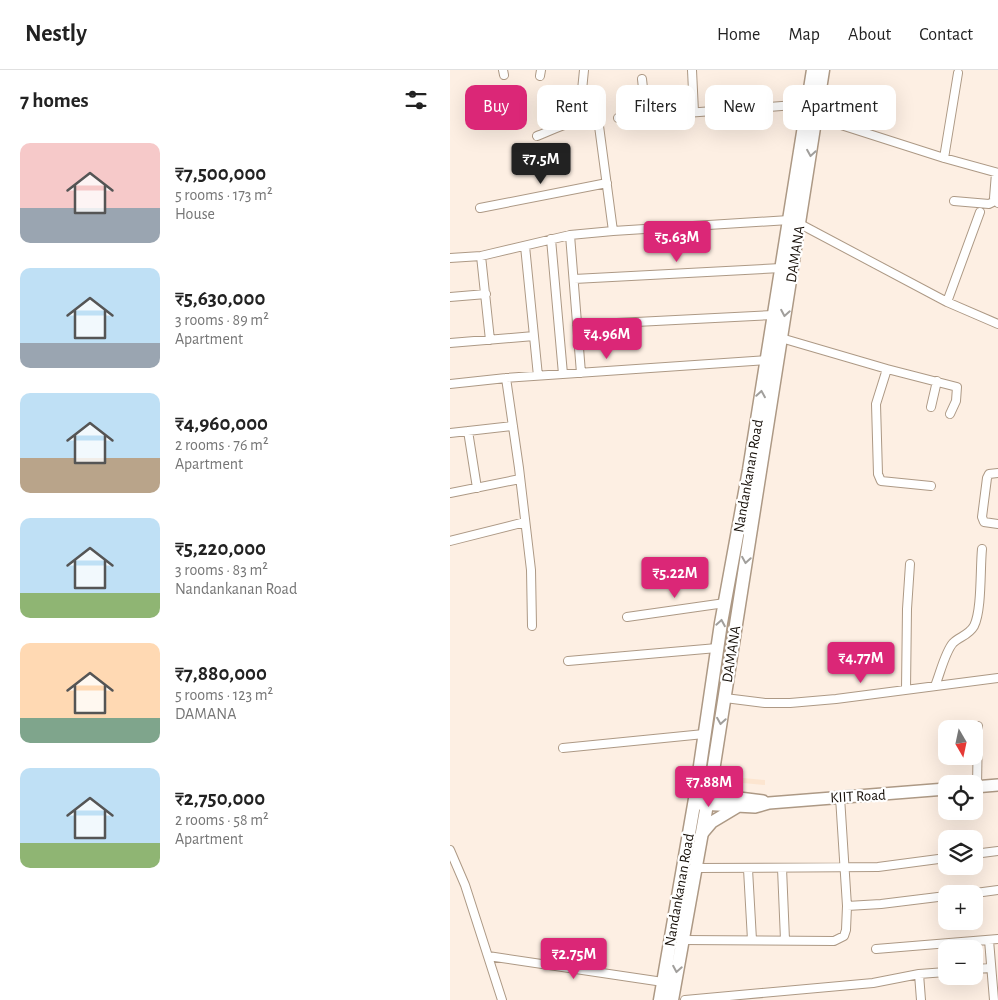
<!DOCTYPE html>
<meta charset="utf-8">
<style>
:root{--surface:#fff;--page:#f6f6f6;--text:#222;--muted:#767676;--line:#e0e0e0;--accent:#db2777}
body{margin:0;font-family:"Alegreya Sans",sans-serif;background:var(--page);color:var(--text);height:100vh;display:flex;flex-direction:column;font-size:19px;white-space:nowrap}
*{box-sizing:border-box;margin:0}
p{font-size:16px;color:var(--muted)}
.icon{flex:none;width:28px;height:28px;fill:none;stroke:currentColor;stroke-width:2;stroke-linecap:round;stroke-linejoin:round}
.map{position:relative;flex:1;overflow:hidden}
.sheet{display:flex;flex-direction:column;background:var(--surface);width:450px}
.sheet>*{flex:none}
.hud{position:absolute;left:15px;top:15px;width:458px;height:45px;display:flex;gap:10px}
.needle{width:32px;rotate:171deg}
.fabs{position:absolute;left:488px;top:650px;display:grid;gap:10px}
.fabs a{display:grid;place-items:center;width:45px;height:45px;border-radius:10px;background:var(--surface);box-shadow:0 5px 20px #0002;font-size:25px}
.price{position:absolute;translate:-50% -42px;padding:0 11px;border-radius:5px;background:var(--accent);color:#fff;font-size:16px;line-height:32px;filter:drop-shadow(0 1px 2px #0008)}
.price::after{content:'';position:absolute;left:50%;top:30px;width:15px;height:11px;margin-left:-8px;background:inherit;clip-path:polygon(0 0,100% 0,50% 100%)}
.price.current{background:#222;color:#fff}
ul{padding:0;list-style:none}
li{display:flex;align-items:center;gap:15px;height:125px;padding:0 20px}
li span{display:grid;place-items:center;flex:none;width:140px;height:100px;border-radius:10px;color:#555}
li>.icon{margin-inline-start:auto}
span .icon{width:60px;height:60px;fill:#fffc;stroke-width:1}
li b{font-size:21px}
h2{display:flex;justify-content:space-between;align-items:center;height:60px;padding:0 20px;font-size:21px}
.pill{padding:0 18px;border-radius:10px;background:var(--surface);box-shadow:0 5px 20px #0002;font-size:18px;line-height:45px}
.pill.current{background:var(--accent);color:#fff}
header{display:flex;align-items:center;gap:30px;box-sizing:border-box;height:70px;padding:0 25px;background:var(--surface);border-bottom:1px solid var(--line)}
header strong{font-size:24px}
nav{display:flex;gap:28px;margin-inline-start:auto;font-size:18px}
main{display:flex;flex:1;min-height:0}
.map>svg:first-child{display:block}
</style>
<header>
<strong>Nestly</strong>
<nav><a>Home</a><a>Map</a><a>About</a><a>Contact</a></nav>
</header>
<main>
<section class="sheet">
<h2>7 homes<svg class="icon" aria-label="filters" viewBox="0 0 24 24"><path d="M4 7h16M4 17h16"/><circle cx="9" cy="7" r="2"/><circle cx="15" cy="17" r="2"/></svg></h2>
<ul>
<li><span style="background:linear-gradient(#f6c9c9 65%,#9aa5b1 0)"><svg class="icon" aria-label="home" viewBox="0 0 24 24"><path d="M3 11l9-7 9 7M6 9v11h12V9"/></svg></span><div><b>₹7,500,000</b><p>5 rooms · 173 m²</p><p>House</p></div></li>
<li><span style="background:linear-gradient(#bfe0f5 75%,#9aa5b1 0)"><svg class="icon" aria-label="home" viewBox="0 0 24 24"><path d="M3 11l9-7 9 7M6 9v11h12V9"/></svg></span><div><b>₹5,630,000</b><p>3 rooms · 89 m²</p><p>Apartment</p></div></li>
<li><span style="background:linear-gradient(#bfe0f5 65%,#b9a48a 0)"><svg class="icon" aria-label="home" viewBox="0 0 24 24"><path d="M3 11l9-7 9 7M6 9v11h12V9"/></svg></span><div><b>₹4,960,000</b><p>2 rooms · 76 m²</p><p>Apartment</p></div></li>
<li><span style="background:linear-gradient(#bfe0f5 75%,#8fb573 0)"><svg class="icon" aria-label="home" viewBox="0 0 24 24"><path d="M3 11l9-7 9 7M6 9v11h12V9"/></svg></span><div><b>₹5,220,000</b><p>3 rooms · 83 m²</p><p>Nandankanan Road</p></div></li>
<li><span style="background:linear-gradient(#ffd9b3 75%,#7fa58c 0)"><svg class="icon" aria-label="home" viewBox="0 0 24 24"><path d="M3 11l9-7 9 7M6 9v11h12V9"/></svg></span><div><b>₹7,880,000</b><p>5 rooms · 123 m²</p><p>DAMANA</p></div></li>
<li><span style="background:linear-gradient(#bfe0f5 75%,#8fb573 0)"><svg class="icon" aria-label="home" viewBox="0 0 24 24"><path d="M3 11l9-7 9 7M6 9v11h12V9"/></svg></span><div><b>₹2,750,000</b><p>2 rooms · 58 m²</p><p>Apartment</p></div></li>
</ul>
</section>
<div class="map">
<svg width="548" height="930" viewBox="0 0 548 930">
<rect width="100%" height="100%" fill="#fdefe3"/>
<path fill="#fce5d0" d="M283,707L315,710V715L282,712Z"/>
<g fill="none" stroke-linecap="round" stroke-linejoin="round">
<defs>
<path id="street" d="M53,0L54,5
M242,0L244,42
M90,6L91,0
M192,9L196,46
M366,47L494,88L548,103
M168,48L358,34
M129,51L134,0
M87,66C103,60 131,45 147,51L149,56L163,161
M494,88L508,3
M546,103L544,128L548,133
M504,131L539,134L545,131
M30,138L157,113
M350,154L497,232L548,254
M120,165L131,303
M101,169L113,304
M75,176L88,306
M31,186L40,270
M0,188L31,186L120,165L163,161L339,150
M124,209L331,198
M0,227L36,224
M497,232L530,142
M127,255L323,245
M331,268L437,299L426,334L428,404L431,411L481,416
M0,273L84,266
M437,299L507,317L506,331L500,344
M56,308L69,398L81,500L82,556
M0,314L56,308L317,290
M481,337L487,311
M18,361L27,418
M0,363L63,356
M548,403L539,404L537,408L532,447L534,452L548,454
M0,423L70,409
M0,471L75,452
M177,547L275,533
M118,591L267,578
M485,616C490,604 495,582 503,573C509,567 519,565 524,556C532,540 530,499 532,479
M456,619L457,539L460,494
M275,628L315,633H340L386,629L548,608
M113,678L254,664
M527,717L528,656
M0,780L15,815L52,930
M524,784L548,781
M246,798L428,797L496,788
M332,798L335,870
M298,799L302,870
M518,824L548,820
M397,836L431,834L496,826
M233,870L384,871L394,866L396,860L397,836L390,727
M539,870L544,930
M426,879L548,869
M38,886L213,912
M524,899L541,898
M469,904L471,930
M235,930L423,913L469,904L496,902"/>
<path id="secondary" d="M263,701L271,717L284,725
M524,717L548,715
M249,723L313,731
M249,734L305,737L319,733L496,719
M251,765L262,752L287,737"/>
<path id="primary" d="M210,930L246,723L271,553L299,400L363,0
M222,930L263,701L373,0"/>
</defs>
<use href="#street" stroke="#ad9985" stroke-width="10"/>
<use href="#secondary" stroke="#ad9985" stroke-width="14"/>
<use href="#primary" stroke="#ad9985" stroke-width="15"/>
<use href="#street" stroke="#fff" stroke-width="8"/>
<use href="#secondary" stroke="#fff" stroke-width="11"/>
<use href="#primary" stroke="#fff" stroke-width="12"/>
</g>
<defs><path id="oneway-chevron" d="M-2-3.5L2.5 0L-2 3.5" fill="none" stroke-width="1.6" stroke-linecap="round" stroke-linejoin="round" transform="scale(1.25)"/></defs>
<g stroke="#a19f9c">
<use href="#oneway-chevron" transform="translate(361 83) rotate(99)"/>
<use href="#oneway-chevron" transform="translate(335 243) rotate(100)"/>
<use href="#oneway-chevron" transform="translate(311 324) rotate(-81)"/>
<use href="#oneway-chevron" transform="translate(296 490) rotate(99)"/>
<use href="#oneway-chevron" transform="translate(271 553) rotate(-80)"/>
<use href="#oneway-chevron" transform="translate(271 651) rotate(99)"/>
<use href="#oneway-chevron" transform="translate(227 899) rotate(100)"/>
</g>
<g text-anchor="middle" stroke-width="4.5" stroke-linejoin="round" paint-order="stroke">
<g font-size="15" fill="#150e07" stroke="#fff">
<text transform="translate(345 184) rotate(-81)" y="5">DAMANA</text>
<text transform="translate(298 406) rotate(-80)" y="5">Nandankanan Road</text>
<text transform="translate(281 584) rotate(-81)" y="5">DAMANA</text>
<text transform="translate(408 726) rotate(-3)" y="5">KIIT Road</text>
<text transform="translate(229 820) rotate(-80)" y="5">Nandankanan Road</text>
</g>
</g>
</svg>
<div class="fabs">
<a><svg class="needle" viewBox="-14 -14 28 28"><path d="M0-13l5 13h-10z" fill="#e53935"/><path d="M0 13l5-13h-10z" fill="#767676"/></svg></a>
<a><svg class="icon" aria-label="locate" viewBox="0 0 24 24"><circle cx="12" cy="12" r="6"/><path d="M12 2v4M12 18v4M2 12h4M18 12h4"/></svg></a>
<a><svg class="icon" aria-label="layers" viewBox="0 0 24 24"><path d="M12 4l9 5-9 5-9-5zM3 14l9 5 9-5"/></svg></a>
<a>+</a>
<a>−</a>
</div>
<b class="price current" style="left:91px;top:115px">₹7.5M</b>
<b class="price" style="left:227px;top:193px">₹5.63M</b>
<b class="price" style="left:157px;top:290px">₹4.96M</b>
<b class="price" style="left:225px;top:529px">₹5.22M</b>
<b class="price" style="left:411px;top:614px">₹4.77M</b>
<b class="price" style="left:259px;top:738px">₹7.88M</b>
<b class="price" style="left:124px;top:910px">₹2.75M</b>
<div class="hud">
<a class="pill current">Buy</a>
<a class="pill">Rent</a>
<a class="pill">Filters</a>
<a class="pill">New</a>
<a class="pill">Apartment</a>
</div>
</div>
</main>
